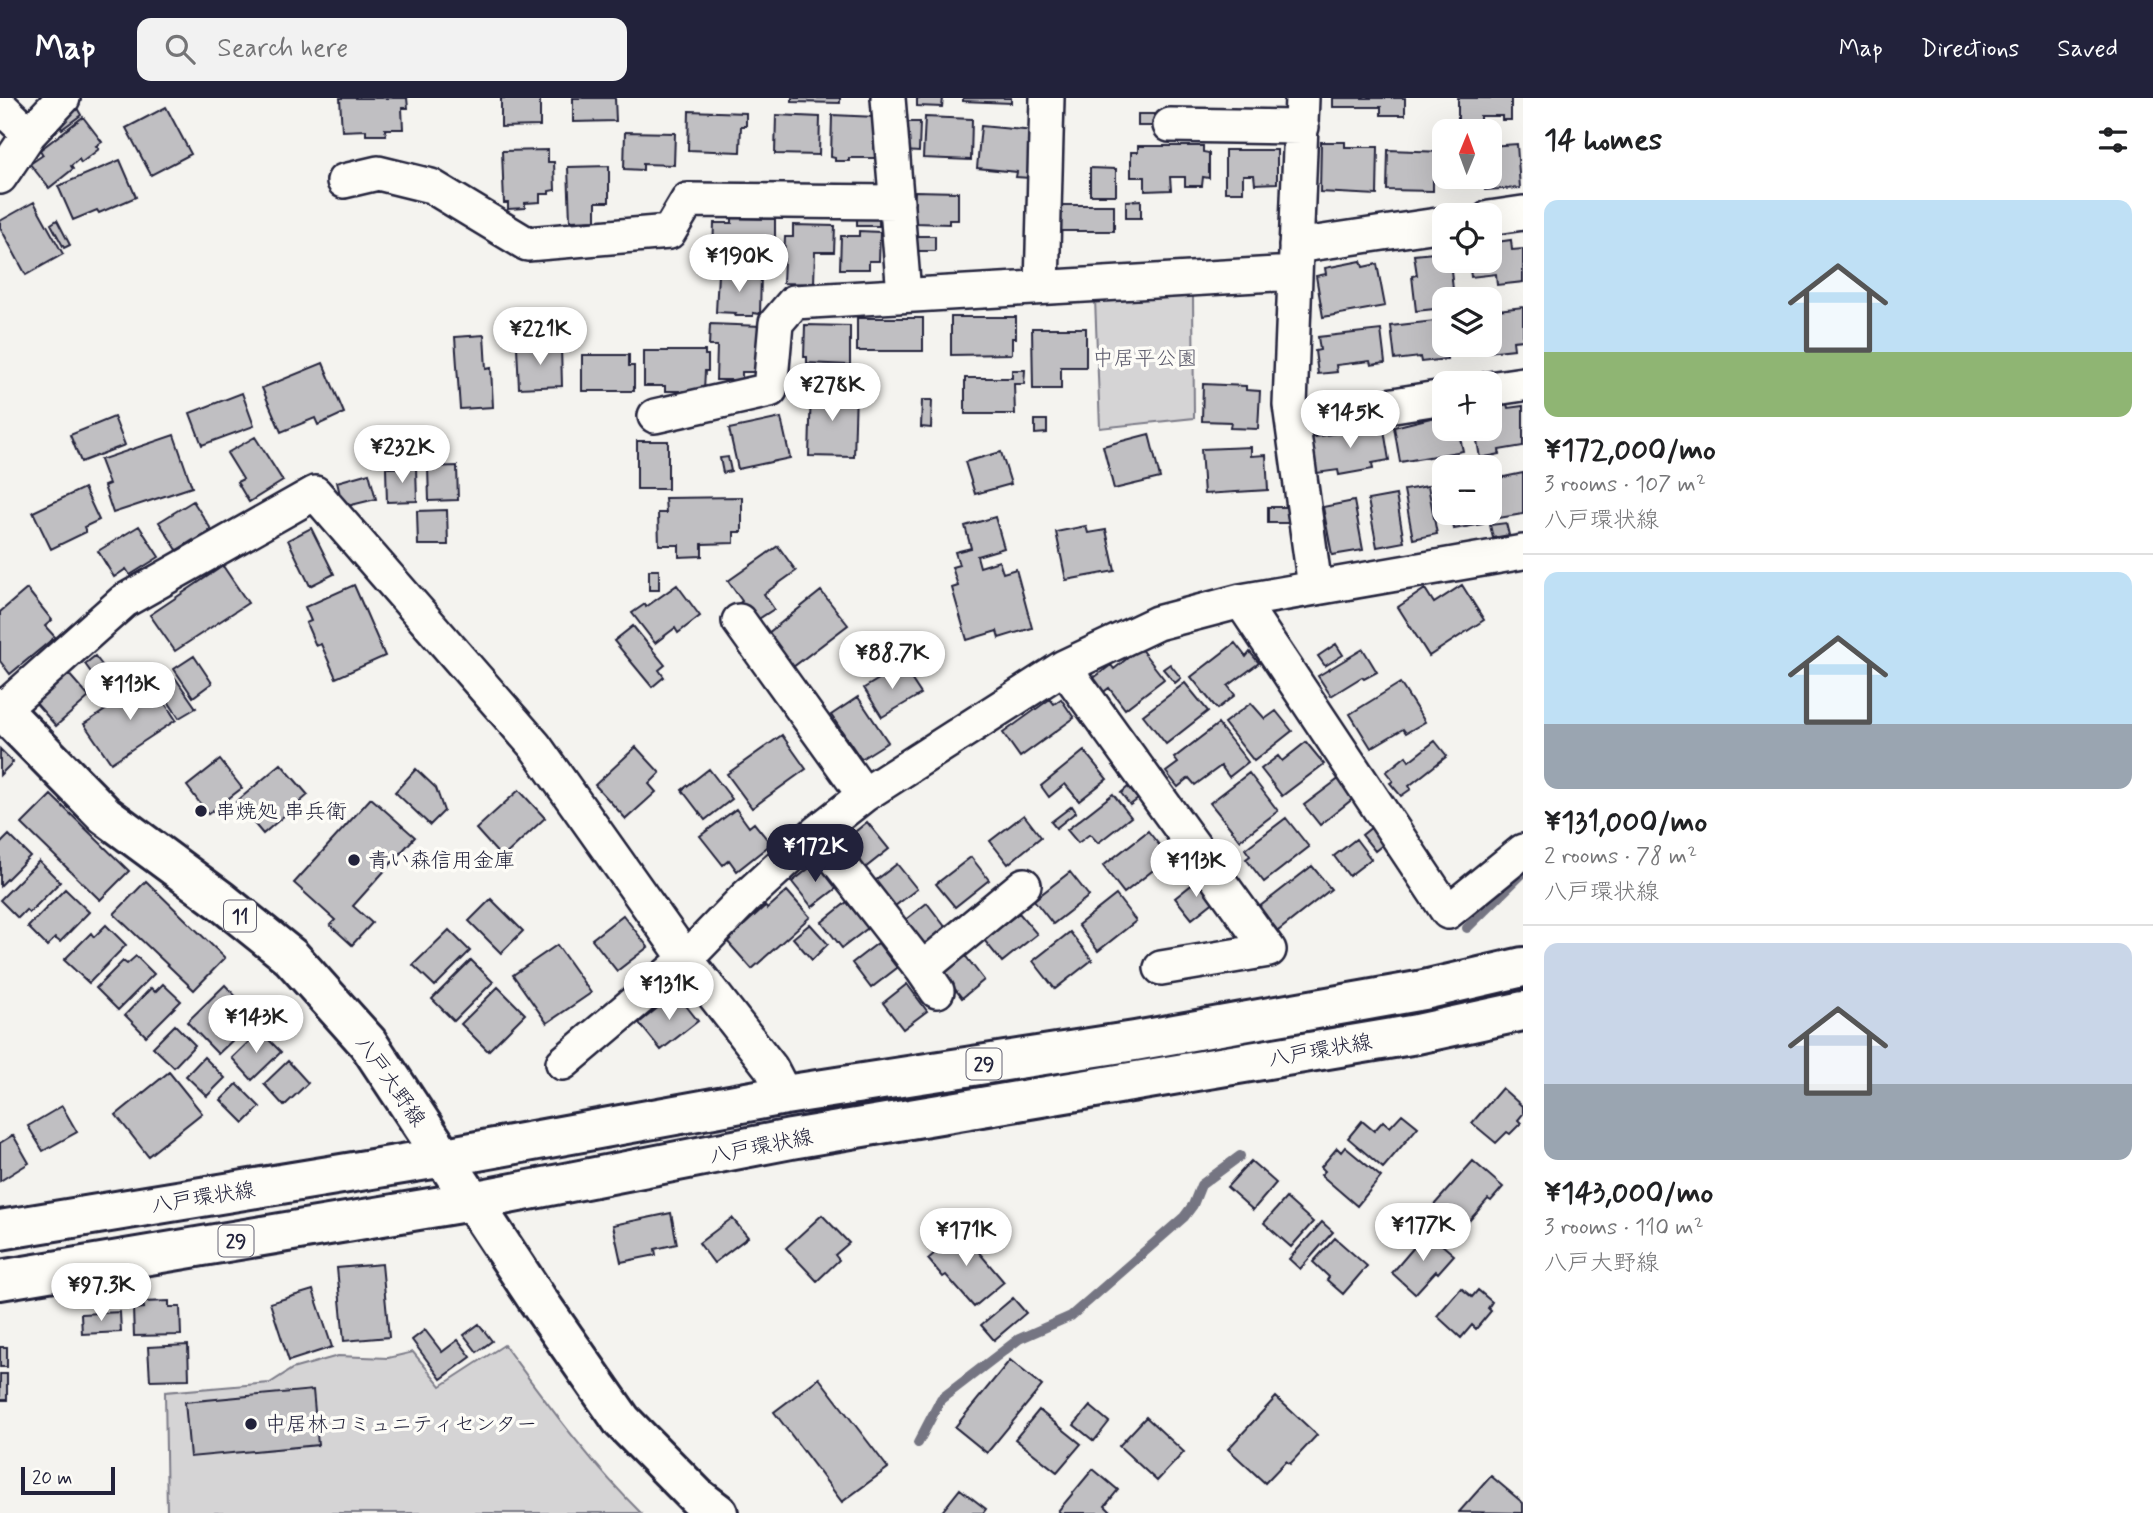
<!DOCTYPE html>
<meta charset="utf-8">
<style>
:root{--surface:#fff;--page:#f2f2f2;--text:#202124;--muted:#757577;--line:#e0e0e0;--accent:#22223b}
body{margin:0;font-family:Mynerve,"Klee One",sans-serif;background:var(--page);color:var(--text);height:100vh;display:flex;flex-direction:column;font-size:26px;white-space:nowrap}
*{box-sizing:border-box;margin:0}
p{font-size:23px;color:var(--muted)}
.icon{flex:none;width:38px;height:38px;fill:none;stroke:currentColor;stroke-width:2;stroke-linecap:round;stroke-linejoin:round}
.map{position:relative;flex:1;overflow:hidden}
.drawer{display:flex;flex-direction:column;background:var(--surface);width:630px}
.drawer>*{flex:none}
.needle{width:46px;rotate:1deg}
.tools{position:absolute;left:1432px;top:21px;display:grid;gap:14px}
.tools a{display:grid;place-items:center;width:70px;height:70px;border-radius:14px;background:var(--surface);box-shadow:0 7px 28px #0002;font-size:35px}
.scale{position:absolute;left:21px;bottom:18px;width:94px;box-sizing:border-box;padding-left:7px;border:4px solid #22223b;border-top:0;font-size:19px;line-height:24px;white-space:nowrap;color:#22223b;-webkit-text-stroke:5px #fdfcf7;paint-order:stroke}
.price{position:absolute;translate:-50% -60px;padding:0 16px;border-radius:24px;background:#fff;color:#222;font-size:23px;line-height:46px;filter:drop-shadow(0 2px 4px #0008)}
.price::after{content:'';position:absolute;left:50%;top:42px;width:21px;height:16px;margin-left:-10px;background:inherit;clip-path:polygon(0 0,100% 0,50% 100%)}
.price.on{background:var(--accent);color:#fff}
ul{padding:0;list-style:none}
li{display:grid;align-content:center;gap:14px;height:371px;padding:0 21px}
li+li{border-top:2px solid var(--line)}
li span{display:grid;place-items:center;height:217px;border-radius:14px;color:#555}
li>.icon{margin-inline-start:auto}
span .icon{width:126px;height:126px;fill:#fffc;stroke-width:1}
li b{font-size:30px}
h2{display:flex;justify-content:space-between;align-items:center;height:84px;padding:0 21px;font-size:30px}
header{display:flex;align-items:center;gap:42px;box-sizing:border-box;height:98px;padding:0 35px;background:var(--accent);color:#fff}
header strong{font-size:33px}
nav{display:flex;gap:38px;margin-inline-start:auto;font-size:24px}
.search{width:490px;height:63px;background:var(--page);display:flex;align-items:center;gap:18px;box-sizing:border-box;padding:0 24px;border-radius:14px;color:var(--muted);font-size:26px}
main{display:flex;flex:1;min-height:0}
.map>svg:first-child{display:block}
</style>
<header>
<strong>Map</strong>
<div class="search"><svg class="icon" aria-label="search" viewBox="0 0 24 24"><circle cx="10" cy="10" r="6"/><path d="M15 15l6 6"/></svg>Search here</div>
<nav><a>Map</a><a>Directions</a><a>Saved</a></nav>
</header>
<main>
<div class="map">
<svg width="1523" height="1415" viewBox="0 0 1523 1415">
<rect width="100%" height="100%" fill="#f4f3ef"/>
<filter id="ink" filterUnits="userSpaceOnUse"><feTurbulence type="fractalNoise" baseFrequency=".0143" numOctaves="2"/><feDisplacementMap in="SourceGraphic" scale="14" xChannelSelector="R" yChannelSelector="G"/><feConvolveMatrix kernelMatrix="1 2 1 2 8 2 1 2 1" color-interpolation-filters="sRGB"/></filter>
<g filter="url(#ink)">
<path fill="#d5d4d5" stroke="#7c7b88" stroke-width="2" d="M1193,197L1194,320L1100,330L1095,201Z
M504,1247C547,1305 589,1364 641,1415H167L165,1294L270,1285L292,1271L338,1258L388,1260L413,1254L441,1288Z"/>
<g fill="none" stroke-linecap="round" stroke-linejoin="round">
<path stroke="#757582" stroke-width="10" d="M1467,830L1523,775
M918,1345L941,1301L1019,1241L1071,1218L1184,1119L1193,1107L1201,1087L1240,1058"/>
</g>
<path fill="#c0bfc2" stroke="#22223b" stroke-width="2" d="M340,0H407L408,10H402L403,31H385L386,37H366V32L342,33Z
M501,0H540V28L501,29Z
M573,0H615L616,23L573,24Z
M792,0H840V5L792,4Z
M917,0H943L942,9L917,8Z
M963,0H1011V5L963,3Z
M1333,0H1405V17H1381V9H1333Z
M1458,0H1511V22H1502V18H1480V29H1458Z
M166,9L191,56L151,77L126,30Z
M77,10L81,17L62,31L58,25Z
M689,13L746,15V28H741L740,54L688,52Z
M1138,16H1162L1161,28H1138Z
M776,17L820,19L819,57L775,56Z
M832,17L876,19L875,60H849V63H835V60L831,59Z
M83,19L102,44L96,48L99,51L81,65L79,61L71,68L73,71L49,90L30,66L43,57L40,52Z
M925,19L972,21L971,62L923,60Z
M905,24H920L919,54L904,53Z
M981,28L1034,33L1030,80L1016,79L1017,74L977,70Z
M625,34L675,35L674,67L643,66V72L624,71Z
M1321,44H1345V49H1378L1377,97L1320,94Z
M1517,46L1520,90L1485,92V86L1460,88L1459,79H1489V48Z
M1138,48H1203V54L1209,55V80L1203,79L1202,88H1185V79H1170L1171,92L1145,93V79H1131V54H1138Z
M548,52V64H554L555,92L549,93V96H540V104L525,105V110L508,111V105H504L502,53Z
M1225,52H1277V85L1255,86L1254,77H1243V94H1225Z
M1388,52L1444,54V79H1450V83L1433,82V93L1387,92Z
M120,62L136,99L99,115L97,112L73,122L58,88Z
M609,68V104H596V122L570,123L568,69Z
M1090,70L1116,71V97H1090Z
M915,93L958,94V122H949V126L914,125Z
M1141,102V120H1126V103Z
M34,104L63,156L26,177L0,129V123Z
M1060,107H1114V133H1060Z
M732,120L775,121V139H765V160L727,159V154H713L714,125H732Z
M857,120L879,121V128H857Z
M57,122L70,147L64,150L51,126Z
M793,127L835,128L834,154H815L814,186L783,185L785,139H793Z
M859,133L880,134L879,163H869V171H840L841,138H859Z
M914,138H935V153H914Z
M1511,142L1512,152L1523,151V184L1497,187L1496,176L1471,179L1469,163H1489V145Z
M1444,154V163H1450L1454,201H1444V210L1416,213L1412,178L1417,177L1414,157Z
M1361,163L1363,169L1377,166L1385,208L1323,219L1316,178L1326,176L1325,170Z
M718,176L761,177L760,216L753,215V218H735L736,215L716,214Z
M1523,209V242L1513,243L1514,251L1469,256L1468,247H1489V213Z
M951,219H1016V240H1012V256L951,257Z
M857,220H923V253H857Z
M1434,223L1435,232L1444,231V247H1446L1447,261L1421,264L1420,259L1395,262L1391,228Z
M710,226L762,228L760,274H742V282H716L717,248H709Z
M805,227L850,228V267L807,265V259H804Z
M1032,230H1086V269H1061V291H1033Z
M1381,232L1385,265L1371,267L1370,263L1336,267L1337,274L1318,276L1315,253L1320,252L1318,239Z
M484,237L486,271L491,270L493,309L460,311L455,239Z
M561,248L562,288L519,290L517,249Z
M644,253H705V257H708V273H705L704,293L679,298V293H665V288H644Z
M582,257H629V268H634V293H582Z
M323,265L344,315L318,327L315,320L281,334L262,290Z
M1012,272H1025L1024,286H1014L1015,316H965V280H1012Z
M845,273L859,274L858,286L845,285Z
M1203,286L1246,288V292L1260,293L1258,331L1230,330L1231,324L1202,323Z
M811,291L856,293L854,359L809,358Z
M242,295L254,328L202,347L190,315Z
M922,302H932L931,330L921,329Z
M1507,306L1508,310L1523,308V348L1499,352L1500,356L1480,360L1475,331H1489V309Z
M1439,318L1441,324L1444,323V331H1458L1463,353L1400,364L1394,329Z
M114,319L125,347L81,364L70,337Z
M781,320L790,360L738,371L729,331Z
M1035,322H1047V335L1035,336Z
M1383,326L1389,362L1372,365L1373,371L1339,377L1338,372L1317,375L1310,340Z
M1149,336L1160,380L1114,391L1103,348Z
M174,337L192,389L113,415L104,388L109,386L100,362Z
M255,339L283,383L249,404L237,384L243,381L227,355Z
M637,343H668V391H637Z
M1251,349V358L1266,357L1268,392L1204,396L1201,351Z
M1001,354L1011,386L975,396L965,364Z
M728,359L731,373L723,375L720,360Z
M457,368L458,402L429,403L428,369Z
M416,369L417,403L387,404L386,370Z
M369,375L376,401L343,409L337,384Z
M1523,375V416L1487,422L1489,382Z
M1428,388L1437,436L1413,441L1404,392Z
M84,390L99,422L84,429L86,434L51,451L33,414Z
M1396,397L1404,444L1377,449L1368,402Z
M742,399V434H734V445L702,446V458L679,459V447H659L658,415H666L665,400Z
M193,403L211,431L208,433L210,436L194,445L193,442L177,452L159,424Z
M1354,403L1363,452L1332,457L1323,409Z
M1268,409H1291L1290,425H1268Z
M447,412L448,447H418L417,413Z
M1451,415H1480L1483,426L1454,431Z
M995,419L1004,450L977,458L980,469L999,463L1003,475L1016,471L1032,530L999,540L997,533L967,542L952,490L958,488L952,469L959,467L955,454L971,450L965,428Z
M1506,425L1509,437L1493,440L1490,427Z
M139,428L159,459L130,477L126,471L114,479L98,453Z
M1086,428L1088,435L1106,432L1115,473L1066,482L1056,434Z
M311,430L334,476L310,488L288,442Z
M778,448L796,473L764,496L774,511L751,526L737,507L742,503L728,483Z
M223,468L248,505L175,553L150,517Z
M649,472H659V492H649Z
M354,487L385,558L336,580L321,546L316,548L306,525L311,523L305,509Z
M677,487L700,518L678,535L675,530L655,545L632,515L645,506L646,509Z
M1462,487L1484,522L1429,558L1398,509L1425,491L1434,505Z
M27,491L52,522L45,528L55,539L10,576L0,563V514Z
M821,493L848,527L793,569L767,536Z
M633,528L665,567L659,572L664,579L652,589L614,543Z
M1235,545L1246,559L1250,554L1259,565L1228,588L1235,597L1217,611L1191,579Z
M1336,546L1343,557L1325,568L1318,558Z
M1140,550L1164,581L1125,611L1109,590L1101,596L1091,582L1111,567L1114,571Z
M1363,551L1377,574L1364,581L1362,579L1331,598L1318,578Z
M95,558L109,576L98,584L85,566Z
M194,558L212,585L193,599L174,571Z
M1170,566L1181,580L1175,585L1163,571Z
M902,567L921,596L882,619L864,590Z
M123,572L131,583L107,601L98,590Z
M67,574L89,599L56,628L34,603Z
M176,581L196,610L179,620L160,591Z
M150,583L176,622L111,665L84,626Z
M1185,585L1208,613L1166,646L1143,617Z
M1400,585L1425,624L1406,635L1403,631L1371,650L1350,616Z
M858,599L888,644L861,661L831,617Z
M1050,601L1054,606L1061,601L1074,620L1020,659L1003,635Z
M1251,605L1265,621L1276,613L1292,633L1254,663L1224,625Z
M1218,626L1248,664L1229,679L1221,668L1195,687L1189,680L1178,689L1166,674L1178,665L1174,660Z
M782,637L806,671L752,710L727,676Z
M1435,643L1447,658L1409,688L1411,691L1401,698L1390,685L1393,683L1386,674L1406,658L1409,663Z
M1306,644L1324,666L1282,698L1261,671L1278,658L1282,663Z
M636,649L660,675L649,686L656,694L626,721L595,687Z
M0,651L13,664L0,677Z
M1084,653L1107,681L1079,703L1065,686L1049,699L1041,688Z
M220,662L242,690L208,716L187,688Z
M281,666L308,697L263,736L236,704Z
M416,671L436,690L444,713L430,727L395,694Z
M709,671L732,701L705,722L682,692Z
M1249,675L1278,713L1240,742L1210,705Z
M1340,680L1355,699L1320,727L1304,707Z
M1128,689L1138,701L1130,707L1121,695Z
M519,692L545,720L502,760L476,731Z
M1113,696L1131,719L1098,745L1090,736L1078,745L1067,732Z
M51,697L129,773L100,802L22,726Z
M371,700L415,739L353,808L372,825L352,847L330,827L335,822L294,785Z
M1072,708L1076,714L1056,730L1051,724Z
M736,711L749,729L754,725L771,746L737,773L729,762L723,767L700,738Z
M1024,717L1041,739L1008,766L990,743Z
M1286,720L1309,749L1264,784L1246,761L1250,758L1245,751Z
M867,724L889,751L865,770L844,743Z
M1377,725L1390,741L1375,753L1362,737Z
M1148,733L1164,753L1156,759L1161,766L1124,795L1103,768Z
M9,737L30,758L0,788V746Z
M1356,741L1371,761L1349,778L1334,758Z
M971,759L989,782L955,809L936,786Z
M39,763L60,784L29,815L26,812L18,820L0,802Z
M818,763L838,789L812,809L792,784Z
M897,766L917,791L895,808L875,783Z
M1312,768L1331,791L1278,833L1259,809Z
M1070,774L1089,798L1053,826L1034,802Z
M1199,781L1216,802L1192,821L1175,800Z
M146,783L225,860L194,892L114,816Z
M65,791L89,814L60,844L55,840L47,848L28,829Z
M787,793L810,819L752,871L727,843L765,808L767,811Z
M1116,797L1136,823L1098,853L1078,827Z
M491,801L523,833L501,855L469,823Z
M847,804L868,830L842,850L822,824Z
M927,805L946,830L923,848L904,823Z
M1019,815L1037,836L1002,864L984,842Z
M623,817L648,849L617,873L592,841Z
M810,826L828,846L812,862L793,840Z
M106,827L126,847L89,885L64,862L91,835L94,839Z
M449,832L470,853L435,888L413,867Z
M1070,834L1092,862L1055,891L1033,863Z
M878,845L897,870L871,890L852,865Z
M557,847L591,895L547,925L513,877Z
M964,856L984,882L962,900L942,874Z
M136,858L154,876L118,912L96,890L123,863L127,866Z
M471,862L493,884L454,923L432,901Z
M163,886L181,903L146,938L125,917L151,890L155,894Z
M907,886L927,913L903,931L883,905Z
M225,887L256,920L218,956L187,924Z
M498,889L525,916L488,953L461,926Z
M676,895L698,923L661,952L639,925Z
M175,927L195,947L174,969L153,949Z
M260,933L281,954L252,982L232,960Z
M204,959L225,980L207,998L186,978Z
M288,963L308,985L284,1008L264,986Z
M169,974L202,1015L148,1058L116,1017Z
M237,986L260,1009L244,1025L221,1002Z
M1502,990L1523,1009V1016L1518,1022L1521,1025L1510,1036L1507,1034L1496,1045L1472,1025Z
M62,1008L77,1034L43,1053L28,1028Z
M1402,1016L1418,1029L1383,1070L1348,1040L1362,1023L1374,1033L1383,1023L1390,1029Z
M13,1037L29,1065L0,1083V1045Z
M1345,1049L1381,1079L1357,1108L1321,1077L1325,1073L1321,1069L1337,1050L1341,1054Z
M1251,1063L1276,1085L1253,1112L1227,1089Z
M1473,1063L1503,1089L1491,1103L1488,1101L1462,1131L1434,1107Z
M1286,1100L1313,1124L1291,1149L1264,1125Z
M671,1115L677,1146L655,1151L656,1157L621,1164L613,1127Z
M822,1117L849,1145L835,1157L839,1162L817,1183L786,1150Z
M732,1120L748,1139L714,1165L699,1145Z
M1322,1124L1333,1134L1300,1171L1289,1161Z
M963,1130L979,1149L976,1151L1004,1184L974,1209L946,1177L943,1179L928,1161Z
M1427,1134L1454,1157L1438,1175L1436,1173L1415,1196L1392,1175Z
M1335,1140L1367,1168L1343,1196L1327,1182L1329,1179L1313,1164Z
M382,1166L389,1239L344,1243L337,1170Z
M1461,1190L1472,1199L1478,1192L1492,1204L1488,1210L1491,1213L1476,1231L1472,1227L1461,1240L1437,1218Z
M313,1192L332,1249L289,1263L270,1205Z
M1013,1200L1026,1215L994,1242L981,1227Z
M169,1203V1209H180L181,1237L134,1238L133,1211L144,1210L143,1204Z
M120,1214L121,1234L82,1236L81,1216Z
M479,1226L492,1243L477,1254L464,1237Z
M425,1232L442,1254L458,1242L471,1259L441,1281L412,1242Z
M188,1247L189,1281L150,1282L148,1249Z
M0,1249H7V1269H0Z
M1010,1262L1042,1288L987,1355L955,1329Z
M0,1276H7V1302H0Z
M819,1280L888,1370L842,1404L774,1314Z
M313,1292L318,1347L190,1359L185,1304Z
M1276,1299L1317,1337L1290,1366L1286,1363L1265,1385L1228,1351Z
M1090,1308L1109,1324L1094,1343L1074,1327Z
M1039,1312L1081,1346L1057,1374L1015,1341Z
M1146,1319L1184,1354L1157,1383L1119,1348Z
M1093,1371L1118,1392L1105,1408L1110,1413L1109,1415H1061L1058,1413Z
M1491,1378L1523,1405V1415L1459,1414Z
M960,1391L986,1411L983,1415H941Z"/>
<g fill="none" stroke-linecap="round" stroke-linejoin="round">
<defs>
<path id="minor" d="M888,0L904,196
M1302,0L1290,307L1315,489
M0,8L29,36
M1170,27L1302,29
M0,79L29,36L63,0
M344,83L378,75L431,88L527,146L669,134L688,102L897,104
M1489,120L1523,115
M1296,148L1444,126
M1042,189L1047,0
M1489,291L1523,286
M655,318L770,292L776,225L794,204L1294,175
M1293,323L1444,299
M1241,503L1448,814L1523,753
M739,523L864,697
M1064,569L1269,852L1161,870
M2,612L124,503L315,395L535,648L686,861L771,970L785,997
M816,735L922,871L937,893
M922,871L1024,787
M563,965L686,861L745,800L816,735L864,697L1064,569L1157,525L1241,503L1523,454"/>
<path id="major" d="M0,610L105,717L220,802L291,859L368,945L537,1201L622,1323L697,1399L718,1415
M0,1132L445,1059L785,997L1135,943L1424,892L1523,869
M0,1182L472,1103L791,1041L1417,936L1523,913"/>
</defs>
<use href="#minor" stroke="#22223b" stroke-width="38"/>
<use href="#major" stroke="#22223b" stroke-width="44"/>
<use href="#minor" stroke="#fdfcf7" stroke-width="33"/>
<use href="#major" stroke="#fdfcf7" stroke-width="38"/>
</g>
</g>
<g fill="#22223b" stroke="#fdfcf7" stroke-width="2.5">
<circle cx="201" cy="713" r="7"/>
<circle cx="354" cy="762" r="7"/>
<circle cx="251" cy="1326" r="7"/>
</g>
<g text-anchor="middle" stroke-width="7" stroke-linejoin="round" paint-order="stroke">
<g fill="#fdfcf7" stroke="#646373" stroke-width="2">
<rect x="224" y="802.5" width="32" height="31" rx="5"/>
<rect x="966.5" y="950.5" width="35" height="31" rx="5"/>
<rect x="218.5" y="1127.5" width="35" height="31" rx="5"/>
</g>
<g font-size="19" font-weight="bold" fill="#22223b">
<text x="240" y="825">11</text>
<text x="984" y="973">29</text>
<text x="236" y="1150">29</text>
</g>
<g font-size="21" fill="#585769" stroke="#fdfcf7">
<text x="1145" y="267">中居平公園</text>
</g>
<g font-size="21" fill="#22223b" stroke="#fdfcf7" text-anchor="start">
<text x="215" y="720">串焼処 串兵衛</text>
<text x="368" y="769">青い森信用金庫</text>
<text x="265" y="1333">中居林コミュニティセンター</text>
</g>
<g font-size="21" fill="#22223b" stroke="#fdfcf7">
<text transform="translate(1320 952) rotate(-10)" y="7">八戸環状線</text>
<text transform="translate(391 983) rotate(55)" y="7">八戸大野線</text>
<text transform="translate(761 1048) rotate(-11)" y="7">八戸環状線</text>
<text transform="translate(203 1099) rotate(-9)" y="7">八戸環状線</text>
</g>
</g>
</svg>
<div class="tools">
<a><svg class="needle" viewBox="-14 -14 28 28"><path d="M0-13l5 13h-10z" fill="#e53935"/><path d="M0 13l5-13h-10z" fill="#757577"/></svg></a>
<a><svg class="icon" aria-label="locate" viewBox="0 0 24 24"><circle cx="12" cy="12" r="6"/><path d="M12 2v4M12 18v4M2 12h4M18 12h4"/></svg></a>
<a><svg class="icon" aria-label="layers" viewBox="0 0 24 24"><path d="M12 4l9 5-9 5-9-5zM3 14l9 5 9-5"/></svg></a>
<a>+</a>
<a>−</a>
</div>
<div class="scale">20 m</div>
<b class="price" style="left:739px;top:196px">¥190K</b>
<b class="price" style="left:540px;top:269px">¥221K</b>
<b class="price" style="left:832px;top:325px">¥278K</b>
<b class="price" style="left:1350px;top:352px">¥145K</b>
<b class="price" style="left:402px;top:387px">¥232K</b>
<b class="price" style="left:892px;top:593px">¥88.7K</b>
<b class="price" style="left:130px;top:624px">¥113K</b>
<b class="price on" style="left:815px;top:786px">¥172K</b>
<b class="price" style="left:1196px;top:801px">¥113K</b>
<b class="price" style="left:669px;top:924px">¥131K</b>
<b class="price" style="left:256px;top:957px">¥143K</b>
<b class="price" style="left:1423px;top:1165px">¥177K</b>
<b class="price" style="left:966px;top:1170px">¥171K</b>
<b class="price" style="left:101px;top:1225px">¥97.3K</b>
</div>
<section class="drawer">
<h2>14 homes<svg class="icon" aria-label="filters" viewBox="0 0 24 24"><path d="M4 7h16M4 17h16"/><circle cx="9" cy="7" r="2"/><circle cx="15" cy="17" r="2"/></svg></h2>
<ul>
<li><span style="background:linear-gradient(#bfe0f5 70%,#8fb573 0)"><svg class="icon" aria-label="home" viewBox="0 0 24 24"><path d="M3 11l9-7 9 7M6 9v11h12V9"/></svg></span><div><b>¥172,000/mo</b><p>3 rooms · 107 m²</p><p>八戸環状線</p></div></li>
<li><span style="background:linear-gradient(#bfe0f5 70%,#9aa5b1 0)"><svg class="icon" aria-label="home" viewBox="0 0 24 24"><path d="M3 11l9-7 9 7M6 9v11h12V9"/></svg></span><div><b>¥131,000/mo</b><p>2 rooms · 78 m²</p><p>八戸環状線</p></div></li>
<li><span style="background:linear-gradient(#c9d6e8 65%,#9aa5b1 0)"><svg class="icon" aria-label="home" viewBox="0 0 24 24"><path d="M3 11l9-7 9 7M6 9v11h12V9"/></svg></span><div><b>¥143,000/mo</b><p>3 rooms · 110 m²</p><p>八戸大野線</p></div></li>
</ul>
</section>
</main>
